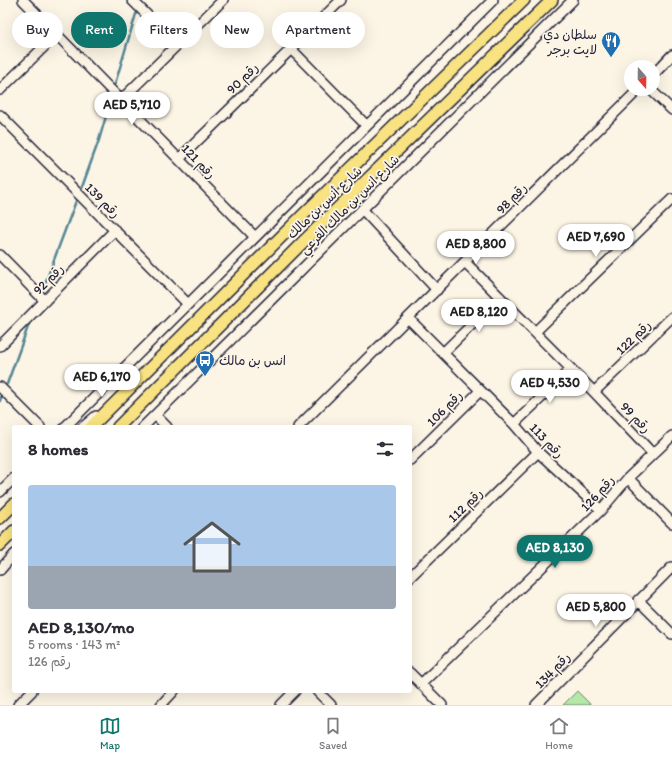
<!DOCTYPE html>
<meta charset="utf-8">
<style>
:root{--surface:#fff;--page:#f7f7f7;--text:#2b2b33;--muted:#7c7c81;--line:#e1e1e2;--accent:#0f766e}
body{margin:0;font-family:Itim,"Playpen Sans Arabic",sans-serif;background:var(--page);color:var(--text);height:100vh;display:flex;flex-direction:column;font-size:15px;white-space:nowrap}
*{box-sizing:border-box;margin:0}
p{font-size:13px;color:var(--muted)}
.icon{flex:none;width:22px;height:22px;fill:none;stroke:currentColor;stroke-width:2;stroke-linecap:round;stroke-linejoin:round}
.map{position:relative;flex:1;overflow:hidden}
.side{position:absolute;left:12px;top:425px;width:400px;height:268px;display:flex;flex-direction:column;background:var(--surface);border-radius:4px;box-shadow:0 4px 16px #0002}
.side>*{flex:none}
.banner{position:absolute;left:12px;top:12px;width:400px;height:36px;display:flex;gap:8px}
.needle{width:26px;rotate:160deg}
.buttons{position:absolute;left:624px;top:60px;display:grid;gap:8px}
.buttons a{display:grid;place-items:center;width:36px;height:36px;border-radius:50%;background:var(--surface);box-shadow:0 4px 16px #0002;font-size:20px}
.price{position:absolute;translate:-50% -34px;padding:0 9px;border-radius:14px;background:#fff;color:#222;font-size:13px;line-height:26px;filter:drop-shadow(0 1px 2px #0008)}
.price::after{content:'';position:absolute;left:50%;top:24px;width:12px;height:9px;margin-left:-6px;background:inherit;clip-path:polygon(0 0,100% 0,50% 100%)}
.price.active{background:var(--accent);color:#fff}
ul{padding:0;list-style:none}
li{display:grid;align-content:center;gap:8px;height:212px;padding:0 16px}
li span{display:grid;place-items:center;height:124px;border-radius:4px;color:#555}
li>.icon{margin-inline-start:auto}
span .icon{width:72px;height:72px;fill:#fffc;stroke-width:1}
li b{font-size:17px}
h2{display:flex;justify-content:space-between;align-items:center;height:48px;padding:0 16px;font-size:17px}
.chip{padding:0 14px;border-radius:18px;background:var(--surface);box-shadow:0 4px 16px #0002;font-size:14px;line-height:36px}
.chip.active{background:var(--accent);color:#fff}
.dock{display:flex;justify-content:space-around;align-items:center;height:56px;border-top:1px solid var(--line);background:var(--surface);font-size:11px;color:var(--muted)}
.dock a{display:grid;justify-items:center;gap:2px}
.dock .active{color:var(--accent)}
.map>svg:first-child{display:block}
</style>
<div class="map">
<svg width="672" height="705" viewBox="0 0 672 705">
<rect width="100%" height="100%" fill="#fcf5e5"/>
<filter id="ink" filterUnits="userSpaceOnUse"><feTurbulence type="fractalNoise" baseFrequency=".025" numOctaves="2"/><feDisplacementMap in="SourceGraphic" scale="8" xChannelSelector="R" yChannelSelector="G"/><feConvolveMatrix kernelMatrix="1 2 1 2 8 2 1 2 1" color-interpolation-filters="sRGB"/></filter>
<g filter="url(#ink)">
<path fill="#b5e7a7" stroke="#6c8471" d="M577,691L591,705H563Z"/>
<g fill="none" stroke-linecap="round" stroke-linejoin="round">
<path stroke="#558694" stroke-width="2.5" d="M115,84L136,14
M82,187L99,140L111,99
M43,289L76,201
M7,384L29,324
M0,401L1,397"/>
<defs>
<path id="minor" d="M23,0L255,237
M132,0L177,45
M291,49L366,125
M653,75L672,55
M650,89L672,110
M0,90L57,34
M121,100L223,0
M0,115L188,304
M179,159L341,0
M362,209L437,290
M0,255L45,301
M465,262L594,392L653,454
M408,318L514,424L538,452L601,510
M535,332L672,199
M0,346L115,230
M443,353L500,297
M0,387L40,427
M594,392L672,317
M155,415L167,427
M514,424L571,369
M65,427L493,0
M83,427L96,416
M143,427L573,0
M298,427L639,89
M410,460L480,391
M628,478L672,523
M0,492L14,478
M0,570L14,554
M410,577L538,452
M638,600L672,634
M410,673L442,705
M421,684L601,510L628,478L672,436
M317,691L331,705
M18,705L32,691
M161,705L174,691
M281,705L295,691
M536,705L672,567"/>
<path id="major" d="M91,427L303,215L524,0
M118,427L304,241L552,0
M0,518L14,504
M0,545L14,531"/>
</defs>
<use href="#minor" stroke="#22223b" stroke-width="12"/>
<use href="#major" stroke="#22223b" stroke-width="14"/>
<use href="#minor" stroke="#fcf5e5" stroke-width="9"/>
<use href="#major" stroke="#f8e281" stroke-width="11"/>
</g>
</g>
<defs>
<symbol id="restaurant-pin" viewBox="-11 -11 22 30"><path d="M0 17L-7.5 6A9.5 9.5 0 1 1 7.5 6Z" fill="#1f6fb2" stroke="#fcf5e5"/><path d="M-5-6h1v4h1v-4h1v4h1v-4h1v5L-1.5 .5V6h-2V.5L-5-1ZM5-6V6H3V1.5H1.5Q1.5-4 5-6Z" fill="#fff"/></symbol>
<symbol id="bus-pin" viewBox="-11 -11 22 30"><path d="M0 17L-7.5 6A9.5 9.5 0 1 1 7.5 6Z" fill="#1f6fb2" stroke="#fcf5e5"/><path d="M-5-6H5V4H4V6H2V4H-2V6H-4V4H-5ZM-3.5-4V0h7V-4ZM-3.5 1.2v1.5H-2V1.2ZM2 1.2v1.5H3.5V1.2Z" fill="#fff"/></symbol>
</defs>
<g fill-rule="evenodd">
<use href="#restaurant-pin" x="600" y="30" width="22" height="30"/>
<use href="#bus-pin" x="194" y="349" width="22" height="30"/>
</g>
<g text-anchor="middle" stroke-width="3.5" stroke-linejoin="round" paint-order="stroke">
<g font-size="13" fill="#22223b" stroke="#fcf5e5" text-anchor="end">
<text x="597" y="39">سلطان دي<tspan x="597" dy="15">لايت برجر</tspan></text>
<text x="219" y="365" text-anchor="start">انس بن مالك</text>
</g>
<g font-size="13" fill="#22223b" stroke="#fcf5e5">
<text transform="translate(242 78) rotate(-44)" y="5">رقم 90</text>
<text transform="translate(199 161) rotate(46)" y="5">رقم 121</text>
<text transform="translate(511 198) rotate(-45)" y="5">رقم 98</text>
<text transform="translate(103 200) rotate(45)" y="5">رقم 139</text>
<text transform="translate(324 202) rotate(-44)" y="5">شارع أنس بن مالك</text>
<text transform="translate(349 204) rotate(-45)" y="5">شارع انس بن مالك الفرعي</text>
<text transform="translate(48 279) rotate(-45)" y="5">رقم 92</text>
<text transform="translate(633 337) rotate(-44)" y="5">رقم 122</text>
<text transform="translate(444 408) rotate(-45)" y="5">رقم 106</text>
<text transform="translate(636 417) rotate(46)" y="5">رقم 99</text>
<text transform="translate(547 440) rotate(46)" y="5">رقم 113</text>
<text transform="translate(597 493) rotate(-48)" y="5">رقم 126</text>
<text transform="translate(465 505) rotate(-44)" y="5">رقم 112</text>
<text transform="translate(552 670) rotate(-46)" y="5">رقم 134</text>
</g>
</g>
</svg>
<div class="buttons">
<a><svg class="needle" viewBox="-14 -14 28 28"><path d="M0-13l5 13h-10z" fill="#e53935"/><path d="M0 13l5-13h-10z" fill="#7c7c81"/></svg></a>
</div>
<b class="price" style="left:132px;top:126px">AED 5,710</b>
<b class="price" style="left:596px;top:258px">AED 7,690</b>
<b class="price" style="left:476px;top:265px">AED 8,800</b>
<b class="price" style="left:479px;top:333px">AED 8,120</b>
<b class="price" style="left:102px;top:398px">AED 6,170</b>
<b class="price" style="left:550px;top:404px">AED 4,530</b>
<b class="price active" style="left:555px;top:569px">AED 8,130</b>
<b class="price" style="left:596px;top:628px">AED 5,800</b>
<div class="banner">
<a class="chip">Buy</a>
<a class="chip active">Rent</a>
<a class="chip">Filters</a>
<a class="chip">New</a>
<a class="chip">Apartment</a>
</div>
<section class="side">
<h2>8 homes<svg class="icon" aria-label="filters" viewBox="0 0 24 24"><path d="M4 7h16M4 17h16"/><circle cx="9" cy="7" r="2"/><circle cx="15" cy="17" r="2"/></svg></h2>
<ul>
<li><span style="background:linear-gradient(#a9c7e8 65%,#9aa5b1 0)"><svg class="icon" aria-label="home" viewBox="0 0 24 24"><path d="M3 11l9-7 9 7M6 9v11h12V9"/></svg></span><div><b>AED 8,130/mo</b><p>5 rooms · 143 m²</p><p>رقم 126</p></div></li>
</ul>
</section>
</div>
<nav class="dock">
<a class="active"><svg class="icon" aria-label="map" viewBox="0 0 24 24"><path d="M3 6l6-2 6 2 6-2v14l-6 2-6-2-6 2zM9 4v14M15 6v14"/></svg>Map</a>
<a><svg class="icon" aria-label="saved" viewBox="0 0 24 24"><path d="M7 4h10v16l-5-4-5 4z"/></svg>Saved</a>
<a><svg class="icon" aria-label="home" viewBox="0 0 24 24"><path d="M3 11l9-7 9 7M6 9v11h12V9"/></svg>Home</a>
</nav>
